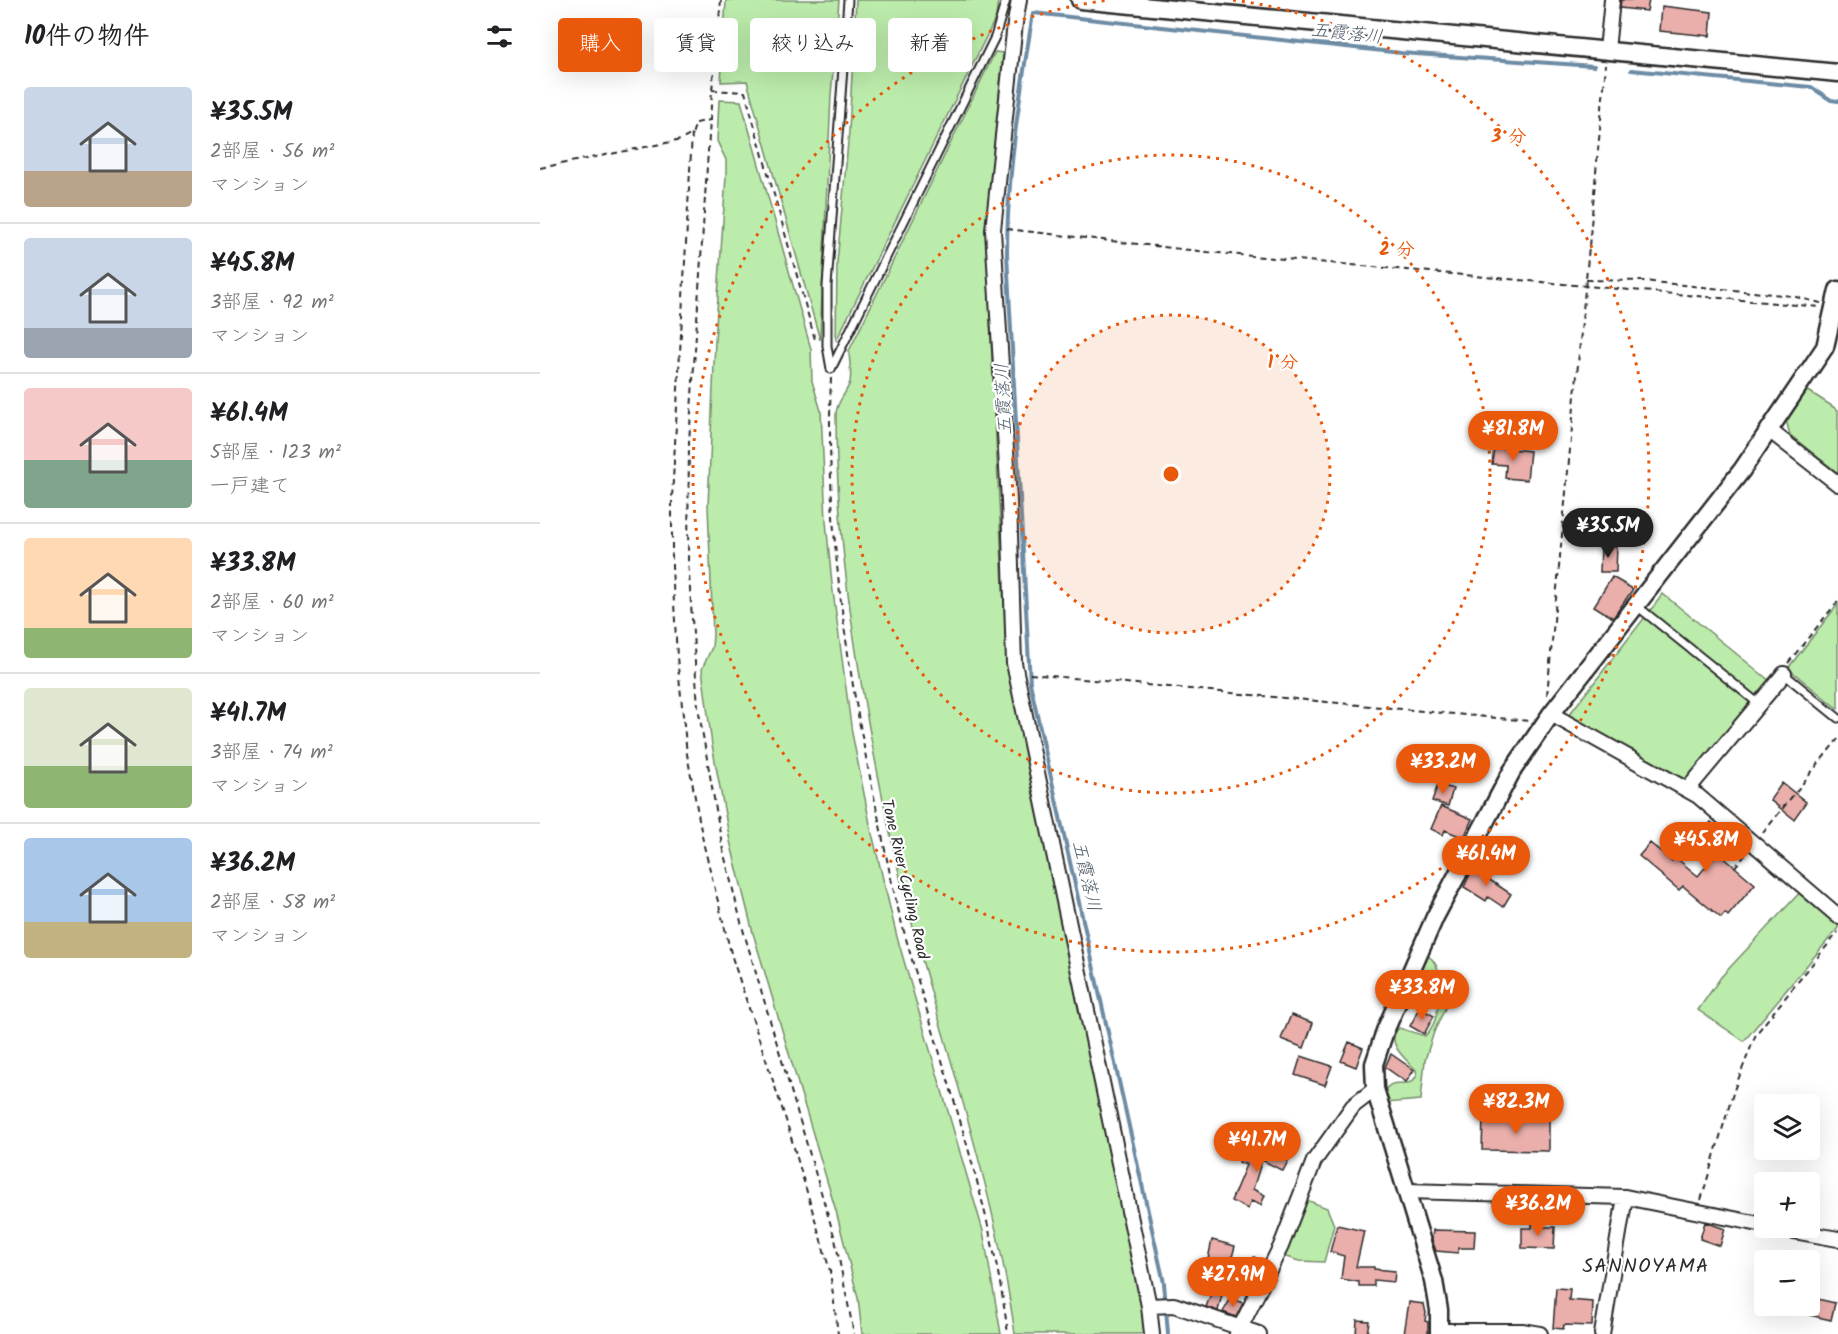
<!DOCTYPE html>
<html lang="ja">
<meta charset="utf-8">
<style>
:root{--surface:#fff;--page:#f2f2f2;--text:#202124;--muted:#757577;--line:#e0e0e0;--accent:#ea580c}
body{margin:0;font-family:Kalam,"Klee One",sans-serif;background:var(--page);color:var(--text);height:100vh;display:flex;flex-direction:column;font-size:22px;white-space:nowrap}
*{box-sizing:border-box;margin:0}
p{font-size:20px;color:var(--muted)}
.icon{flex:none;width:33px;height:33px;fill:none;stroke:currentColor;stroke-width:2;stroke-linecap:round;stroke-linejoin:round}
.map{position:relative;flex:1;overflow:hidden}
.panel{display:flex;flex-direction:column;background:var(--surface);width:540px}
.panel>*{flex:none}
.hud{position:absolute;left:18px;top:18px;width:570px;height:54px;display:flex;gap:12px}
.fabs{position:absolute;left:1214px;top:1094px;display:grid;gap:12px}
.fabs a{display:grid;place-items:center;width:66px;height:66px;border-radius:6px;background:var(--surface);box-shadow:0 6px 24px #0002;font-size:30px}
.price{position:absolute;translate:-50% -51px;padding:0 14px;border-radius:21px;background:var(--accent);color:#fff;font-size:20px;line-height:39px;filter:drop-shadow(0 2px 3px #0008)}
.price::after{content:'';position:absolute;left:50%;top:36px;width:18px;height:14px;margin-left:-9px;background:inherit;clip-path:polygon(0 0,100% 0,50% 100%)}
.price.on{background:#222;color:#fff}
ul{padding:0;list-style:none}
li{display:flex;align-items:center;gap:18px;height:150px;padding:0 24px}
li+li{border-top:2px solid var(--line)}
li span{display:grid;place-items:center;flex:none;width:168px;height:120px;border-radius:6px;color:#555}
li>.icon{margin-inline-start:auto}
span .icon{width:72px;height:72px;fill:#fffc;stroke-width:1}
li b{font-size:26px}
h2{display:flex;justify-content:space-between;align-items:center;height:72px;padding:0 24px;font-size:26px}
.tag{padding:0 21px;border-radius:6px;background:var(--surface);box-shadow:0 6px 24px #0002;font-size:21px;line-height:54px}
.tag.on{background:var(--accent);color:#fff}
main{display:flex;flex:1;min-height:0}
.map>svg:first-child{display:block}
</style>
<main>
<section class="panel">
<h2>10件の物件<svg class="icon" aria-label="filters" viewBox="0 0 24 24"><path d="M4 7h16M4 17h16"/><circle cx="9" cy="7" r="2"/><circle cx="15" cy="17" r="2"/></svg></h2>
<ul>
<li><span style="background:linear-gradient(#c9d6e8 70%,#b9a48a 0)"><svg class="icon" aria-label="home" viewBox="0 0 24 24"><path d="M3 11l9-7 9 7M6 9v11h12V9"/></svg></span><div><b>¥35.5M</b><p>2部屋 · 56 m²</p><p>マンション</p></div></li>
<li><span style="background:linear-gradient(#c9d6e8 75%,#9aa5b1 0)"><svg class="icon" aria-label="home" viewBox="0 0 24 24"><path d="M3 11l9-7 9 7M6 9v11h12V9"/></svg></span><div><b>¥45.8M</b><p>3部屋 · 92 m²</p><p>マンション</p></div></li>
<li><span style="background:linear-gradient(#f6c9c9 60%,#7fa58c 0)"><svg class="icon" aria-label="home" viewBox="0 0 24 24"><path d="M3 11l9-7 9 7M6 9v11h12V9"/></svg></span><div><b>¥61.4M</b><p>5部屋 · 123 m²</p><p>一戸建て</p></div></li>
<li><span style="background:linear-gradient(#ffd9b3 75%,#8fb573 0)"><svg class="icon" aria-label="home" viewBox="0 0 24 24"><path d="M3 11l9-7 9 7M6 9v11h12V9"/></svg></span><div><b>¥33.8M</b><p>2部屋 · 60 m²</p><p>マンション</p></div></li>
<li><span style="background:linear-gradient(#dfe7d0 65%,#8fb573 0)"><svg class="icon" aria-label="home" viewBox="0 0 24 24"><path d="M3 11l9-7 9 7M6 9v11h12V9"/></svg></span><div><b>¥41.7M</b><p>3部屋 · 74 m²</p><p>マンション</p></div></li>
<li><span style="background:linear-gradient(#a9c7e8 70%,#c2b280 0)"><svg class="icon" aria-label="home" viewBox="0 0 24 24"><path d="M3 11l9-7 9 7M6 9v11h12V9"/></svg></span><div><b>¥36.2M</b><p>2部屋 · 58 m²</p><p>マンション</p></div></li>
</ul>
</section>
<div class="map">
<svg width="1298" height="1334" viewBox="0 0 1298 1334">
<rect width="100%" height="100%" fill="#fff"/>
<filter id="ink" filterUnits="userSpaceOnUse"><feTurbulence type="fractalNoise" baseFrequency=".0167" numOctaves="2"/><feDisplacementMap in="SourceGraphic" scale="12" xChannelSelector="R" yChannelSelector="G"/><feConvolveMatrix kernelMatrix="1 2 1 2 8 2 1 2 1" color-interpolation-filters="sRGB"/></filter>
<g filter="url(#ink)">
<path fill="#bcecab" stroke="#748c6b" stroke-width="1.5" d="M186,0H299L291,95L280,340L207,81L181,82Z
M316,0H458L456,17L296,341L297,263L309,131Z
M455,52L463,53L446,234L467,667L603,1299L606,1334H475C451,1159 384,996 348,824C320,690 296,551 296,414C296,402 307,393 310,382C312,373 309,360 309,351Z
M179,100L201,101L271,349L272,381L281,411L286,521L292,584L312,733L331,829L357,937L443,1231L461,1334H322L318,1298L296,1211L213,933L190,841L172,745L162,669L172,647L173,635L168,506L175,341L186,176V160L177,141Z
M1267,390L1298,410V473L1250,435L1246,420Z
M1123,594L1230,681L1149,781L1028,716Z
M1298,604V709L1250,670L1249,667Z
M1264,888L1298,921V928L1204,1041L1158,1010L1181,977Z
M885,954L892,959L896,965L909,995L908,1002L894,1032L885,1060L881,1100L845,1103L843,1093C852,1078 858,1086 872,1082L877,1075L876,1070C866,1059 844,1043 859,1028L885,1036C894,1027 898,1014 898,1001L889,993L877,989L875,985L874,978Z
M764,1199L787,1208L794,1225L784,1262L759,1261L743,1256Z"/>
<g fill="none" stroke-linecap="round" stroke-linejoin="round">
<path stroke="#6c8ba4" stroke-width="4" d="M1091,70L1271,87L1291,100L1298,101
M628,1334L624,1283L490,683L467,255C467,174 480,93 493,13L861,53L1054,66"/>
</g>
<path fill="#eaafab" stroke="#2b2b2b" stroke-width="1.5" d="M1081,0H1109L1107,11L1080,8Z
M1122,6L1172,12L1170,36L1120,31Z
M954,447L990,451L987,480L965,478L966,465L952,464Z
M1061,546H1077L1076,572H1060Z
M1072,577L1093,589L1073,618L1054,606Z
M1242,783L1266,802L1254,819L1230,800Z
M898,784L913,789L908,806L892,801Z
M901,806L932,819L924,838L905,830L903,835L891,829Z
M1171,822L1194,842L1182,856L1215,884L1188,916L1185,913L1181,918L1143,886L1139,890L1099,856L1110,843L1132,861L1135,857L1158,876L1173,858L1155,840Z
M935,864L951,874L948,879L971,894L963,907L948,897L946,901L924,887Z
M880,1008L894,1016L884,1034L870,1026Z
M751,1015L773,1023L764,1048L741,1039Z
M809,1042L823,1048L816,1067L801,1061Z
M851,1054L874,1070L866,1082L845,1067Z
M761,1056L792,1066L785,1085L755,1075Z
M943,1118L1009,1119V1151L942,1150Z
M729,1142L752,1153L743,1171L722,1160L713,1189L725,1195L721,1205L711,1201L708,1209L691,1201L706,1165L699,1162L703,1149L722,1156Z
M992,1214L1000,1227H1015L1014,1249L982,1248V1228H992Z
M1165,1222L1185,1229L1180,1246L1160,1239Z
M797,1225L824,1231L816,1267H834V1269L855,1271L854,1282L834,1280V1286H819V1282L801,1279L804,1256L790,1252Z
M893,1230L935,1231L934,1248H918V1253L896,1251L892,1240Z
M672,1240L695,1246L690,1265L668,1259Z
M714,1257L723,1262L711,1285L704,1281L706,1277L703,1276Z
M1016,1288L1030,1289L1029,1300L1053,1302L1052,1326L1024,1325L1023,1329L1013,1328Z
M672,1291L682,1295L678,1311L666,1307Z
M1269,1297L1295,1303L1291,1320L1269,1315Z
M691,1298L703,1303L696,1317L683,1312Z
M869,1302L884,1304L886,1313L885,1321L888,1322V1334H864Z
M817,1320L829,1321L827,1334H816Z"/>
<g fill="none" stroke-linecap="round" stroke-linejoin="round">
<defs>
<path id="service" d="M291,369L455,37L466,0
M291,369L287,346V286L308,0
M1097,606L1219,704
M1244,674L1298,718"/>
<path id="minor" d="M479,0L475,23L453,230L469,501L474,663L609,1306L612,1334
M1067,50L1072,0
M1229,430L1298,484
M1011,714L1158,796L1298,916
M1148,789L1244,674
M866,1191L1085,1197L1224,1225
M1232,1227L1298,1239
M609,1306L634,1305L719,1334
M899,1331H982L1000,1334
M697,1334L741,1246L774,1161L813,1106L835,1089
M1062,1334L1085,1197"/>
<path id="tertiary" d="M540,0L1298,73
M899,1334V1310L894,1281L835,1089L834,1064L845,1031L895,917L972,771L1011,714L1202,470L1285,347L1298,290"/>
</defs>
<use href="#service" stroke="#2b2b2b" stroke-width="11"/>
<use href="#minor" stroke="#2b2b2b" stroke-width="18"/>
<use href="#tertiary" stroke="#2b2b2b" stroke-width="21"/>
<path stroke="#2b2b2b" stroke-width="2" stroke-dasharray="6 4.5" stroke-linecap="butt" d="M181,0L172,90L149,442L148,560L158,707L183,850L202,926L295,1239L314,1334
M172,90L205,92L276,343
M152,134L132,498V567L137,657L147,754L164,846L192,957L246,1120L290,1271L298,1334
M0,168L141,140L152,134L156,123L170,120
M467,229L667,252L1280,307
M1046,280L1103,281L1252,296L1281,303
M291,378C285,521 306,666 336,806C345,849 353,893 365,935C402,1069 450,1196 468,1334
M1248,663L1298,601
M490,674L989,721
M1007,695L1066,65
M1223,833L1298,739
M1195,867L1206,853
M1161,1200L1194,1090L1216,1034L1298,932"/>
<use href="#service" stroke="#fff" stroke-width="7"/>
<use href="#minor" stroke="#fff" stroke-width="14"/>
<use href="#tertiary" stroke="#fff" stroke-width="16"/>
</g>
</g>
<circle cx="631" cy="474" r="159" fill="#e8590c" fill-opacity=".12"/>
<g fill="none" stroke="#e8590c" stroke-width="3" stroke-dasharray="3 6">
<circle cx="631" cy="474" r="159"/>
<circle cx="631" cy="474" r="319"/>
<path d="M693 0A478 478 0 1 1 569 0"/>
</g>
<g text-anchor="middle" stroke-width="4.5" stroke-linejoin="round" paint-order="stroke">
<g font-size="16" fill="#2b2b2b" stroke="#fff">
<text transform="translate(366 879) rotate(77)" y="6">Tone River Cycling Road</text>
</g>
<g font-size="18" font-style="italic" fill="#4c5b68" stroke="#fff">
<text transform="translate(807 33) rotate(6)" y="6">五霞落川</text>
<text transform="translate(463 399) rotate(-93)" y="6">五霞落川</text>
<text transform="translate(547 876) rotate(77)" y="6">五霞落川</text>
</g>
<g font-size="20" letter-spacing="1.5" fill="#2b2b2b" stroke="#fff">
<text x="1106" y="1272">SANNOYAMA</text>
</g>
</g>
<circle cx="631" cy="474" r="9" fill="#e8590c" stroke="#fff" stroke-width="3"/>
<g font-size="18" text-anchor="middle" font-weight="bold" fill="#e8590c" stroke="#fff" stroke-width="4.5" stroke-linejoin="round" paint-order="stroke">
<text x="969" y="142">3 分</text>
<text x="857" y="255">2 分</text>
<text x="743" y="368">1 分</text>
</g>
</svg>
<div class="fabs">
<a><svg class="icon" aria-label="layers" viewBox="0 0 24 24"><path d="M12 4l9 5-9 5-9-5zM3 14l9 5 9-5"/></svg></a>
<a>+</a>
<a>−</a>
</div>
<b class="price" style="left:973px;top:462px">¥81.8M</b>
<b class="price on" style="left:1068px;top:559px">¥35.5M</b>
<b class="price" style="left:903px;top:795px">¥33.2M</b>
<b class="price" style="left:1166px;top:873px">¥45.8M</b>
<b class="price" style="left:946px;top:887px">¥61.4M</b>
<b class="price" style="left:882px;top:1021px">¥33.8M</b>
<b class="price" style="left:976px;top:1135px">¥82.3M</b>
<b class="price" style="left:717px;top:1173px">¥41.7M</b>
<b class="price" style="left:998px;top:1237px">¥36.2M</b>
<b class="price" style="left:693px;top:1308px">¥27.9M</b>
<div class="hud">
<a class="tag on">購入</a>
<a class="tag">賃貸</a>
<a class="tag">絞り込み</a>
<a class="tag">新着</a>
</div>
</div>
</main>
